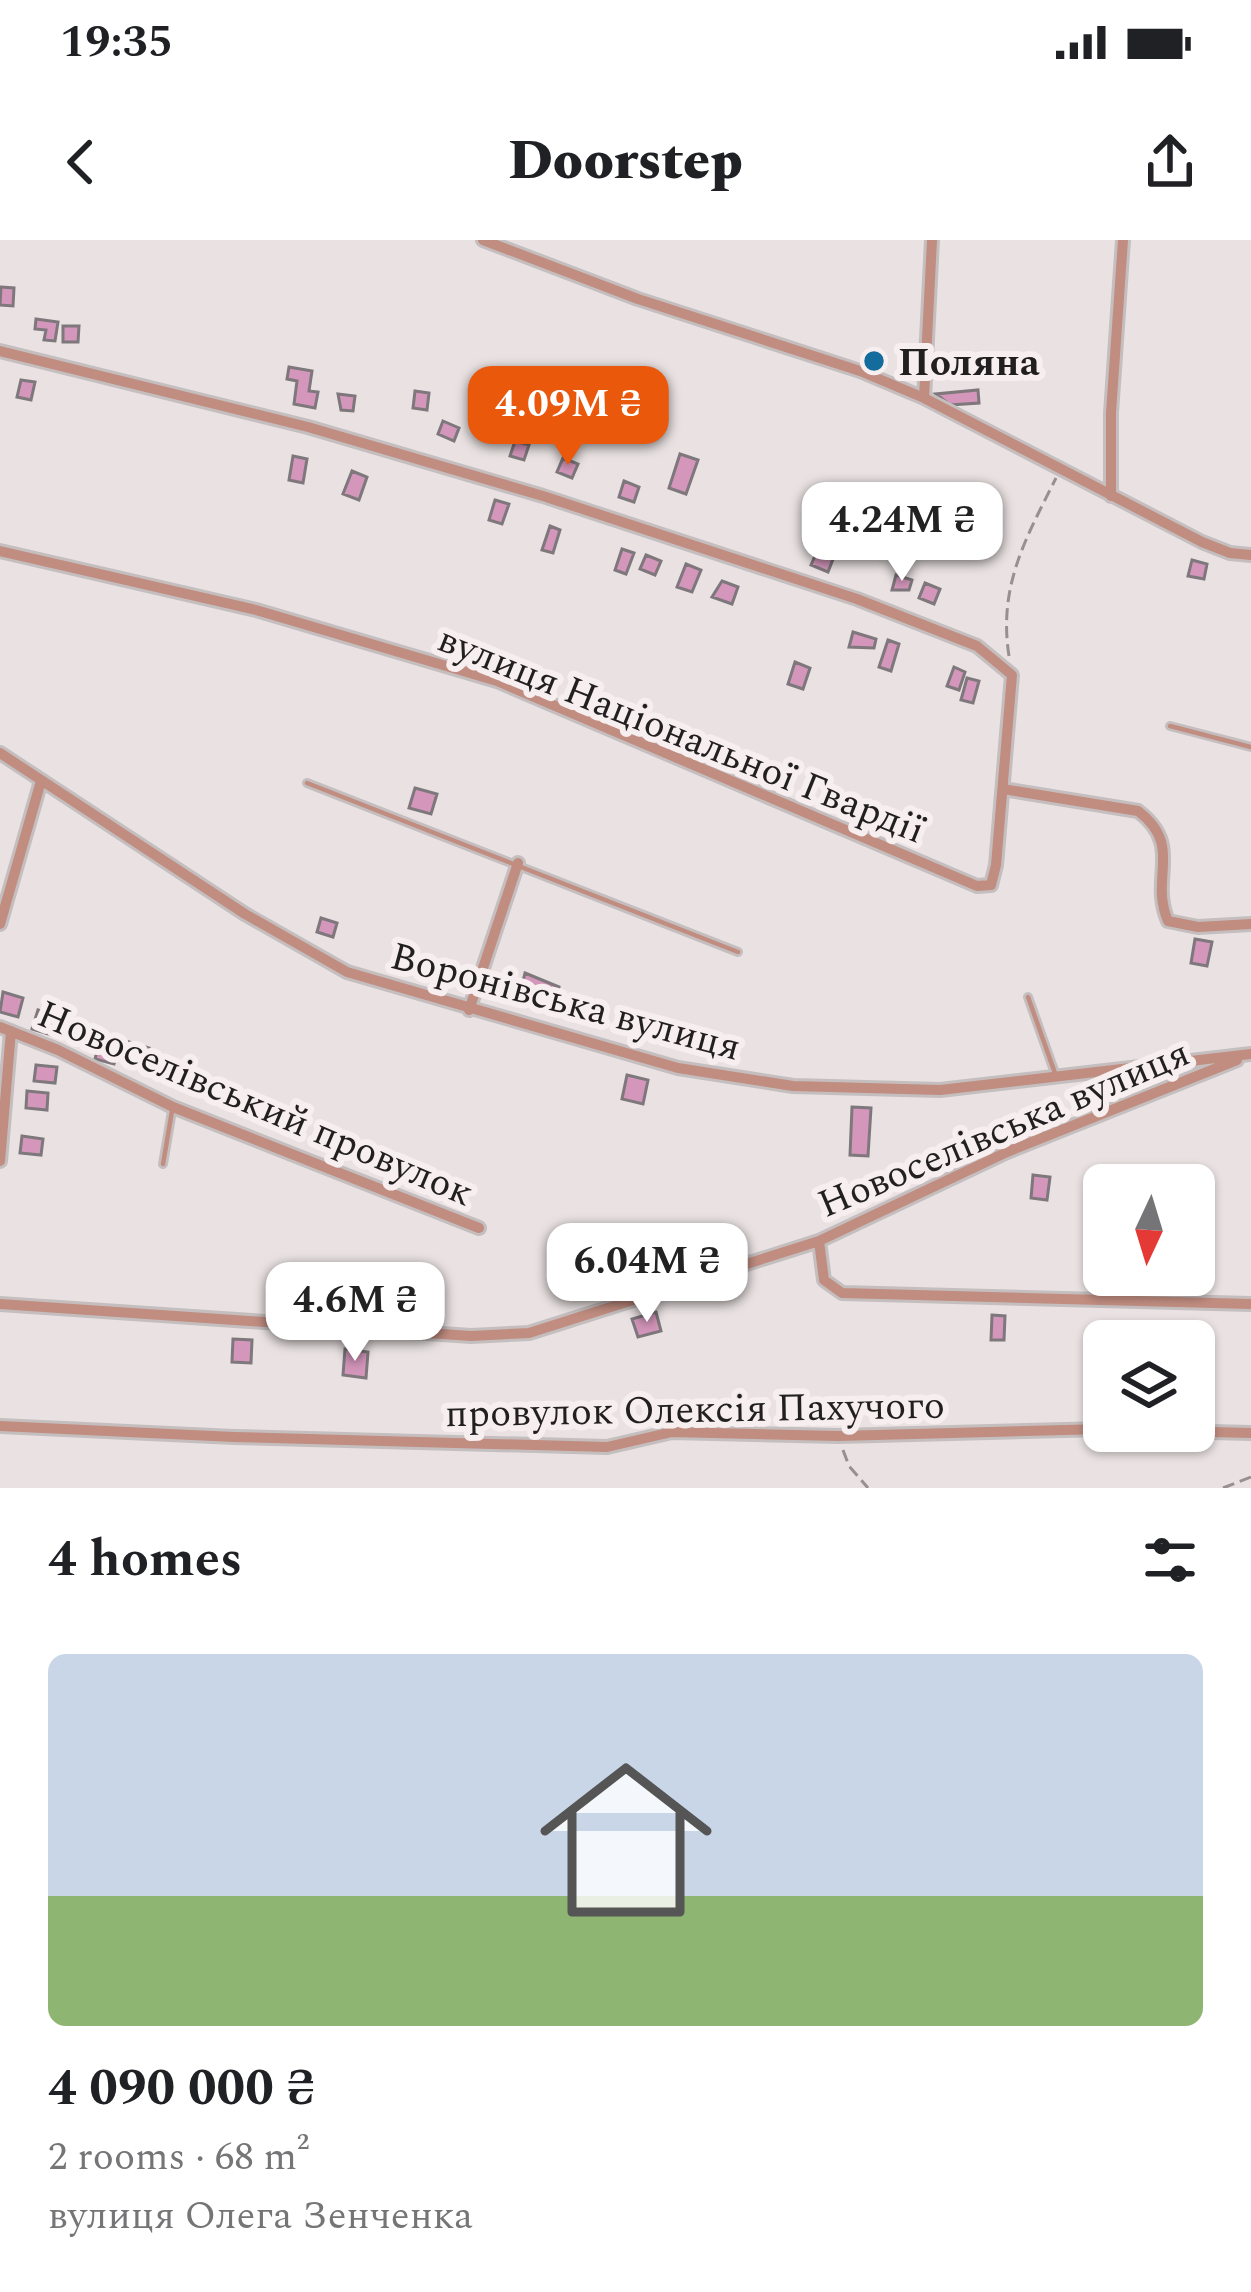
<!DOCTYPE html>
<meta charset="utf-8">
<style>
:root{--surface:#fff;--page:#f2f2f2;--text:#202124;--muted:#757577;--line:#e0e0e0;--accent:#ea580c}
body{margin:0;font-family:Spectral,serif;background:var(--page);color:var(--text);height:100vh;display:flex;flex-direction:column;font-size:45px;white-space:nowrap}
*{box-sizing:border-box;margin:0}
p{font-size:39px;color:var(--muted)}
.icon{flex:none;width:66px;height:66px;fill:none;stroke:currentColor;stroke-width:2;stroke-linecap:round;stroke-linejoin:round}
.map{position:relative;height:1248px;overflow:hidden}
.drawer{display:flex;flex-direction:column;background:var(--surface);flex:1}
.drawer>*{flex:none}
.needle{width:78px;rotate:184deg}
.fabs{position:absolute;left:1083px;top:924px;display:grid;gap:24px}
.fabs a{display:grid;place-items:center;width:132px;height:132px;border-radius:18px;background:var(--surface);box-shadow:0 3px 9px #0004;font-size:60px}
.price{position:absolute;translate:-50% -102px;padding:0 27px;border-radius:24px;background:#fff;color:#222;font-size:39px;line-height:78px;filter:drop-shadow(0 3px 6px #0008)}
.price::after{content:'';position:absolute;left:50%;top:72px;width:36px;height:27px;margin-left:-18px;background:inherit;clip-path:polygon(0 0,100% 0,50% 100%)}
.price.active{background:var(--accent);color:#fff}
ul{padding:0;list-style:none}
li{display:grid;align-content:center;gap:24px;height:636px;padding:0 48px}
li+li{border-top:3px solid var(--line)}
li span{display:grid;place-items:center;height:372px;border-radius:18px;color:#555}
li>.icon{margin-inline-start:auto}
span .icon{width:216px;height:216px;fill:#fffc;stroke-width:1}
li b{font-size:51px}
h2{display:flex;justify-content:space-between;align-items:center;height:144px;padding:0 48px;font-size:51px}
.status{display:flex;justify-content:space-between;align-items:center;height:84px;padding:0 60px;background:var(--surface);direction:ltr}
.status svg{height:33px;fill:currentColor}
header{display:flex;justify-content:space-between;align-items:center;height:156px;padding:0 48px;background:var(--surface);font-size:54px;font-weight:800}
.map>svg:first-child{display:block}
</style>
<div class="status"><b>19:35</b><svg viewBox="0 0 49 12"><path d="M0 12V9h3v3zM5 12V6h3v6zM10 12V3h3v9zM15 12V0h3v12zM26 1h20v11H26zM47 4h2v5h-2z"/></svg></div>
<header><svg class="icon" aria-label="back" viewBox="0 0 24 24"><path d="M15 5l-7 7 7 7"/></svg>Doorstep<svg class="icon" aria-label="share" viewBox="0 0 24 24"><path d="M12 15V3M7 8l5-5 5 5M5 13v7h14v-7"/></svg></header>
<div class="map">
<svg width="1251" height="1248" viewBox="0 0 1251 1248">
<rect width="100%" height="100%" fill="#e9e1e2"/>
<path fill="#d496bb" stroke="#7e787c" stroke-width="3" d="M1,47L14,48L13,66L0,65Z
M36,79L58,82L55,101L44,100L46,90L35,89Z
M63,86H79L78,102H63Z
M289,127L312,131L309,151L318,152L315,168L294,164L297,141L287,139Z
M21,140L35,142L31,160L17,157Z
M978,150L979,163L950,165L936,154Z
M415,151L429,153L427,170L413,168Z
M338,154L355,156L353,171L341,170Z
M443,181L459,188L454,201L438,194Z
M515,201L529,205L524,220L510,216Z
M680,214L698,220L686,254L669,248Z
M293,216L307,219L303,243L289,240Z
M563,218L578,224L572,238L557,232Z
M352,231L367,237L359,260L343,254Z
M624,241L639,247L634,262L619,257Z
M495,260L509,264L502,284L489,280Z
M550,286L560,290L553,313L542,310Z
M819,307L835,314L828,332L811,325Z
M622,309L634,313L626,334L615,330Z
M646,315L661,321L655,335L640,329Z
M1192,320L1207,324L1204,339L1188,336Z
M686,324L701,330L692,352L677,347Z
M896,335L912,340L909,350H892Z
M722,341L738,347L732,364L712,357Z
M925,343L940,349L934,364L919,358Z
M853,392L876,399L874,408L849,407Z
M888,400L899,404L891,431L879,427Z
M795,422L810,428L803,449L788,444Z
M954,427L965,432L959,450L947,446Z
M967,438L979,441L973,463L961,460Z
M415,548L437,554L431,574L409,568Z
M321,678L337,683L333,697L317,692Z
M1195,699L1212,702L1207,726L1191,723Z
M525,733L559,747L555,761L538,757L536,766L518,761Z
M3,752L23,758L18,777L0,772Z
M38,770L57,776L52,795L32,789Z
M100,800L120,805L114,824L95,819Z
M129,802L149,808L144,827L124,821Z
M36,825L57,827L55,843L34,841Z
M627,835L648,840L643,864L622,859Z
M27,851L48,853L47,870L26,868Z
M852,867L871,868L868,916L850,915Z
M22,896L43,899L41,915L20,913Z
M1033,935L1050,937L1047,960L1031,958Z
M359,1059L383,1062L381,1077L357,1074Z
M656,1072L661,1091L638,1097L632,1079Z
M992,1075L1005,1076L1004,1100H991Z
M233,1099L252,1100L251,1123L232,1122Z
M345,1109L368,1112L366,1138L343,1135Z"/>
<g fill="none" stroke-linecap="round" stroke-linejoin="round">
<defs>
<path id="lane" d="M1170,486L1251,507
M307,543L738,712
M1028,757L1056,836
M163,924L172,871"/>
<path id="street" d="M483,0L638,59L860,131L924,158L1202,302L1230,313L1251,315
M0,111L308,187L543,256L857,359L977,406L1012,435L996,625L991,645L977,646L497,441L256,370L0,311
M924,158L932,0
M1111,256V173L1123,0
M0,513L245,674L347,732L678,828L793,846L940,850L1251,814
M1003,549L1138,571C1184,606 1149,637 1168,681L1198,687L1251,684
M0,684L41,541
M469,770L518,623
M0,787L58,810L173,867L479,988
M0,921L11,791
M819,1001L824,1040L842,1053L1251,1064
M0,1064L471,1096L529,1093L819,1001L1007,912L1237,820
M0,1186L234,1197L607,1207L672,1192L838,1196L1104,1189
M1171,1191L1251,1193"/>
</defs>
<use href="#lane" stroke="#c5bebf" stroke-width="10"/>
<use href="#street" stroke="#c5bebf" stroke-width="16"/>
<path stroke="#969091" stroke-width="3" stroke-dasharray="12 6" stroke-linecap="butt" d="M1009,416C998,346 1026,298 1056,238
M843,1210L849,1226L868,1248
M1223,1248L1251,1237"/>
<use href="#lane" stroke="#c18d80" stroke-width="4.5"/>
<use href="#street" stroke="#c18d80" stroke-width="10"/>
</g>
<circle fill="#136c9c" stroke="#f6eeef" stroke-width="4.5" cx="874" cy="121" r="12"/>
<g text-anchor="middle" stroke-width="12" stroke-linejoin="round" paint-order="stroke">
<g font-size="39" font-weight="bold" fill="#221f20" stroke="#f6eeef" text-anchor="start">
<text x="898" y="135">Поляна</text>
</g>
<g font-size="39" fill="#221f20" stroke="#f6eeef">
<text transform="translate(682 493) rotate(22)" y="14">вулиця Національної Гвардії</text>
<text transform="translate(566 760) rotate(15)" y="14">Воронівська вулиця</text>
<text transform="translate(256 862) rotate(23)" y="14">Новоселівський провулок</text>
<text transform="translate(1003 887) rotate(-23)" y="14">Новоселівська вулиця</text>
<text transform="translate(695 1168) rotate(-1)" y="14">провулок Олексія Пахучого</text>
</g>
</g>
</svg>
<div class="fabs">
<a><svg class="needle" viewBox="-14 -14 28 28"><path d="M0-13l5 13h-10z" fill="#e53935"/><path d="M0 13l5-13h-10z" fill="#757577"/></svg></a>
<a><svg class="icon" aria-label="layers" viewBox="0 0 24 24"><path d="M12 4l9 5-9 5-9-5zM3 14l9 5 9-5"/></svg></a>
</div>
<b class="price active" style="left:568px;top:228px">4.09M ₴</b>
<b class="price" style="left:902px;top:344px">4.24M ₴</b>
<b class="price" style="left:647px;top:1085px">6.04M ₴</b>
<b class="price" style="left:355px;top:1124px">4.6M ₴</b>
</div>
<section class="drawer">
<h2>4 homes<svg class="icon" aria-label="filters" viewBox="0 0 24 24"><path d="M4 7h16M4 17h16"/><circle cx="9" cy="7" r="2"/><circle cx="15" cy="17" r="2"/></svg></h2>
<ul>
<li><span style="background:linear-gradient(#c9d6e8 65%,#8fb573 0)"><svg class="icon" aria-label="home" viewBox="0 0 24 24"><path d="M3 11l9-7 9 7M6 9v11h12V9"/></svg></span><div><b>4 090 000 ₴</b><p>2 rooms · 68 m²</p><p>вулиця Олега Зенченка</p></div></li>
</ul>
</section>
